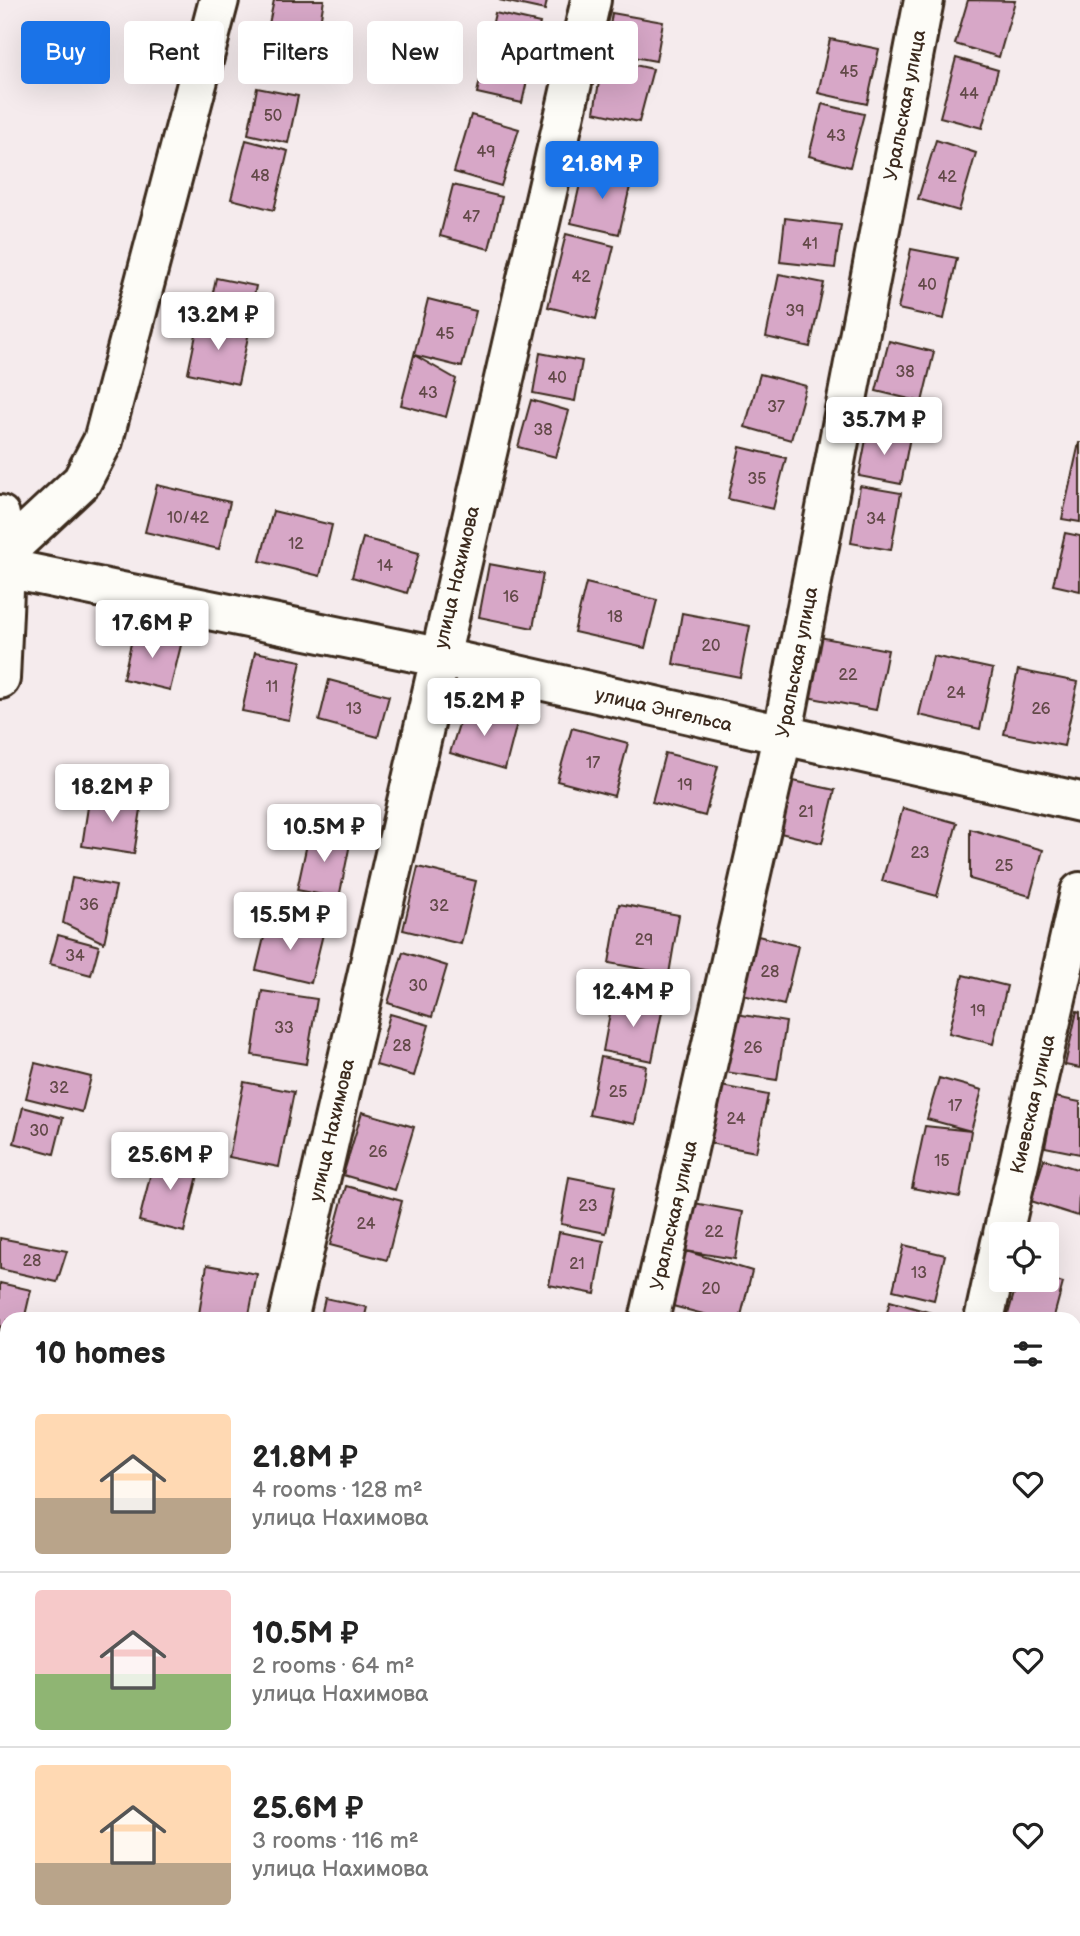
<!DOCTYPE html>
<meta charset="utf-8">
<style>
:root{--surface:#fff;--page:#f2f2f2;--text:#222;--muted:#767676;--line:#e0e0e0;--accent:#1a73e8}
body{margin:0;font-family:"Balsamiq Sans",sans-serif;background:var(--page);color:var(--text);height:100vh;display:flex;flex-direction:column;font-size:26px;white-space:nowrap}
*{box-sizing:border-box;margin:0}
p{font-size:23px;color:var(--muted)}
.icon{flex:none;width:38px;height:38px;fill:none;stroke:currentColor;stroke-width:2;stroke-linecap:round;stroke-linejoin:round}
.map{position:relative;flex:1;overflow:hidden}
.sheet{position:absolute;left:0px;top:1312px;width:1082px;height:625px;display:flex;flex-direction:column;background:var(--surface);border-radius:21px 21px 0 0;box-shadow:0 7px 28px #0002}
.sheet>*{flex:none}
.guide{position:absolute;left:21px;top:21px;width:700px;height:63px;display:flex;gap:14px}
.buttons{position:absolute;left:989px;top:1222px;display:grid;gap:14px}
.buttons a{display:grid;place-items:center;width:70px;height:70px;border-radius:7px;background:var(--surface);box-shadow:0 7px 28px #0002;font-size:35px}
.price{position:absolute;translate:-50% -60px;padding:0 16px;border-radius:7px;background:#fff;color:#222;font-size:23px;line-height:46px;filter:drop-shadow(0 2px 4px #0008)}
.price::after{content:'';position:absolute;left:50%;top:42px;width:21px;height:16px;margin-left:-10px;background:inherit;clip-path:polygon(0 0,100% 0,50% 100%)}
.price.active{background:var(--accent);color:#fff}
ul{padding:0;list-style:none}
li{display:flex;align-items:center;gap:21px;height:175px;padding:0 35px}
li+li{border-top:2px solid var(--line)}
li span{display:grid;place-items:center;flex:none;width:196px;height:140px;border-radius:7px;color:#555}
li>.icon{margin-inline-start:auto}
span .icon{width:84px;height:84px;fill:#fffc;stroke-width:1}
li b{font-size:30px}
h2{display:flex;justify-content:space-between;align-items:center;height:84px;padding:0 35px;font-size:30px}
.chip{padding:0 24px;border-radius:7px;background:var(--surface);box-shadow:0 7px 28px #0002;font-size:24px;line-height:63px}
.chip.active{background:var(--accent);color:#fff}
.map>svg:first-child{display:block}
</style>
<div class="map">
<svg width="1080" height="1936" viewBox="0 0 1080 1936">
<rect width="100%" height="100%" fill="#f5ebed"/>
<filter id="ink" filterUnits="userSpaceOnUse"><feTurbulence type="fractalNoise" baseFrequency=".0143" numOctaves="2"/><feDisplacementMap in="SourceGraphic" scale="14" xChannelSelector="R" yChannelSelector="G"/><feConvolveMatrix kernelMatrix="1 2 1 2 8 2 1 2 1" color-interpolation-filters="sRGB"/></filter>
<g filter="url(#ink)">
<path fill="#d7a7c7" stroke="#3b2a1e" stroke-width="2" d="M274,0H324L318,34L269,24Z
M499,0H547L545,10Z
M968,0L1015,1L999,57L955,44Z
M495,13L540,23L522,103L477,93Z
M612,13L663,22L656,61L606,52Z
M830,39L879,49L867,104L818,93Z
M603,58L653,69L639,122L594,112Z
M956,58L998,70L982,128L940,117Z
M257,88L298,96L288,143L248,134Z
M822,104L864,114L850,167L809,156Z
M471,115L519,129L501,186L454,172Z
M246,140L288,151L274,210L231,199Z
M936,140L976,153L959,211L918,199Z
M584,167L632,178L619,234L571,223Z
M453,185L502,197L489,249L440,236Z
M785,218L841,225L835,268L780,262Z
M566,234L614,246L596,319L548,307Z
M911,249L957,258L944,319L898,309Z
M779,274L824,283L810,347L766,337Z
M216,278L256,286L248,324L208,316Z
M428,299L476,311L462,367L414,355Z
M199,320L249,332L238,384L188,373Z
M889,341L934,352L922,402L876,391Z
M540,353L582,361L575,401L533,393Z
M414,355L456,379L446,417L401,405Z
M760,374L806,386L791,440L745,427Z
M531,400L569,411L556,457L518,447Z
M868,429L910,437L901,484L859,476Z
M1079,443H1080V522L1062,519Z
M740,447L786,458L773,509L728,499Z
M157,485L230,502L219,549L145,532Z
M860,486L901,493L891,550L851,543Z
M273,511L332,525L320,576L260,561Z
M1065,533L1080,536V591L1053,585Z
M363,538L419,553L407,593L352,577Z
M489,564L543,574L533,628L479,617Z
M586,583L657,600L645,648L574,632Z
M682,613L750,626L740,677L673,664Z
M134,630L182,641L170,690L123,679Z
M819,637L888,650L876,710L807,697Z
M255,652L301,661L289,720L242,711Z
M933,656L993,669L980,729L919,715Z
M1018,670L1078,682L1064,746L1004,734Z
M329,680L389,696L378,737L319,721Z
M464,708L517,723L505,769L450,753Z
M572,728L628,743L614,796L557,781Z
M665,753L718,766L705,816L652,802Z
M789,780L835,790L822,843L776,832Z
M90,794L142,803L134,854L82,846Z
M903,808L957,823L937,896L882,881Z
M970,829L1043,850L1030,896L970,879Z
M310,830L351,839L339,898L297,890Z
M418,867L476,881L461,944L403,930Z
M72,878L116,886L104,943L63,923Z
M619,904L679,915L669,974L609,963Z
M268,921L323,934L311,983L256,970Z
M58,935L99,946L91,975L50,964Z
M758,936L798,946L784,1005L743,995Z
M403,952L447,966L432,1017L388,1003Z
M963,975L1007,986L993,1044L949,1033Z
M262,991L317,999L306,1064L252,1055Z
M613,997L663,1007L652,1061L603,1051Z
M1077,1011L1080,1012V1068L1065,1065Z
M730,1013L786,1022L777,1080L719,1071Z
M390,1014L429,1025L414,1076L376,1065Z
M601,1057L646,1066L635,1124L589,1115Z
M35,1063L91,1077L82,1112L26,1098Z
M939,1078L982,1090L971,1131L927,1119Z
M244,1082L294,1092L279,1167L229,1157Z
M716,1085L768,1095L756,1152L704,1142Z
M1055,1097L1080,1102V1154L1045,1147Z
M23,1107L63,1118L54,1154L14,1143Z
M362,1112L414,1127L395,1190L343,1175Z
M925,1126L971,1131L960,1197L912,1188Z
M156,1152L201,1163L184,1232L139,1221Z
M1044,1159L1080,1170L1078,1216L1031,1201Z
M569,1177L615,1186L606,1233L561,1224Z
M346,1186L402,1201L387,1260L330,1245Z
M694,1203L743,1212L735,1259L686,1251Z
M559,1232L604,1241L595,1294L549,1285Z
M0,1238L67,1251L57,1282L0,1269Z
M904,1245L945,1255L934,1300L893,1290Z
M686,1251L752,1271L740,1320H726L669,1305Z
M207,1265L257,1274L248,1320H198Z
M1046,1278L1063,1283L1053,1320L1007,1318L1018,1279Z
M0,1283L31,1290L24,1320H7V1343L0,1341Z
M325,1298L367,1307L364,1320H320Z
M890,1301L935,1314L934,1320H885Z
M0,1387L7,1388L0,1423Z
M0,1853L7,1855V1907L0,1906Z
M597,1930H663L677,1933L676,1936H595Z"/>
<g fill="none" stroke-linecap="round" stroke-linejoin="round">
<defs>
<path id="minor" d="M4,554L82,481L103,441L219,0
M0,567L438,657L1080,802
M1003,1234L1080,892
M288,1320L591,0
M649,1320L782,737L924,0
M984,1320L1001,1242
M0,1735L7,1736
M847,1930L870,1936
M153,1936L154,1930
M504,1936L505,1930"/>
<path id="highway" d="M0,515L5,568L0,679"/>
</defs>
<use href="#minor" stroke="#3b2a1e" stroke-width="44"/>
<use href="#highway" stroke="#3b2a1e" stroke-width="44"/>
<use href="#minor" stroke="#fdfcf7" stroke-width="38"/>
<use href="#highway" stroke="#fdfcf7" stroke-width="38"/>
</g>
</g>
<g text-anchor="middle" stroke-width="5" stroke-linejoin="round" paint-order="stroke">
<g font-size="16" fill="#624948">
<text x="849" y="77">45</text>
<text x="969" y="99">44</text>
<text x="273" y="121">50</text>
<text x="836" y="141">43</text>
<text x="486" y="157">49</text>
<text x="260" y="181">48</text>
<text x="947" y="182">42</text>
<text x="471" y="222">47</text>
<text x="810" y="249">41</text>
<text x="581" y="282">42</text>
<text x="927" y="290">40</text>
<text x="795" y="316">39</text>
<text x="445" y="339">45</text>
<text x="905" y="377">38</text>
<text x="557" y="383">40</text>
<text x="428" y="398">43</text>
<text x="776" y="412">37</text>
<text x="543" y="435">38</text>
<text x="757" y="484">35</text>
<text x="188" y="523">10/42</text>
<text x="876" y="524">34</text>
<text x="296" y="549">12</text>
<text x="385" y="571">14</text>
<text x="511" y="602">16</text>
<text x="615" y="622">18</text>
<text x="711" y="651">20</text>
<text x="848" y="680">22</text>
<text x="272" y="692">11</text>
<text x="956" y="698">24</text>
<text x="354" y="714">13</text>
<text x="1041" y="714">26</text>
<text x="593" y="768">17</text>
<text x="685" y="790">19</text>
<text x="806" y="817">21</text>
<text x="920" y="858">23</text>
<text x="1004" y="871">25</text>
<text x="89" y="910">36</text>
<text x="439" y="911">32</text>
<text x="644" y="945">29</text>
<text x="75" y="961">34</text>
<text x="770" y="977">28</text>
<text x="418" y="991">30</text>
<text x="978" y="1016">19</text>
<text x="284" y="1033">33</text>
<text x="402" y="1051">28</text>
<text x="753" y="1053">26</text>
<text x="59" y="1093">32</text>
<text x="618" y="1097">25</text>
<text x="955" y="1111">17</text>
<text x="736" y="1124">24</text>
<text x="39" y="1136">30</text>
<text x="378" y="1157">26</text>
<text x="942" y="1166">15</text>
<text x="588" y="1211">23</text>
<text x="366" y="1229">24</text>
<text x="714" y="1237">22</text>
<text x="32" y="1266">28</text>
<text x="577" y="1269">21</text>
<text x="919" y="1278">13</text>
<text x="711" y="1294">20</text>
</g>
<g font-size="19" fill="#3b2a1e" stroke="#fdfcf7">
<text transform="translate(904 105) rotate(-79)" y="7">Уральская улица</text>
<text transform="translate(456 577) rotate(-77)" y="7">улица Нахимова</text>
<text transform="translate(796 662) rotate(-79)" y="7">Уральская улица</text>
<text transform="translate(664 709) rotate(13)" y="7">улица Энгельса</text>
<text transform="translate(1032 1104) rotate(-77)" y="7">Киевская улица</text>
<text transform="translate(331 1130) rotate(-77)" y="7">улица Нахимова</text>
<text transform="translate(673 1215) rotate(-77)" y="7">Уральская улица</text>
</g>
</g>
</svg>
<div class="buttons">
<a><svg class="icon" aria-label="locate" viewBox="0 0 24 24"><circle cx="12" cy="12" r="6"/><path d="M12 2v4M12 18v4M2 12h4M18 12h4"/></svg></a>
</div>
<b class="price active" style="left:602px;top:201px">21.8M ₽</b>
<b class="price" style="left:218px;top:352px">13.2M ₽</b>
<b class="price" style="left:884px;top:457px">35.7M ₽</b>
<b class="price" style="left:152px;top:660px">17.6M ₽</b>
<b class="price" style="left:484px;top:738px">15.2M ₽</b>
<b class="price" style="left:112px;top:824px">18.2M ₽</b>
<b class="price" style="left:324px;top:864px">10.5M ₽</b>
<b class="price" style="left:290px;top:952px">15.5M ₽</b>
<b class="price" style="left:633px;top:1029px">12.4M ₽</b>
<b class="price" style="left:170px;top:1192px">25.6M ₽</b>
<div class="guide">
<a class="chip active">Buy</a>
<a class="chip">Rent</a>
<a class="chip">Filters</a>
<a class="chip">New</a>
<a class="chip">Apartment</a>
</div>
<section class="sheet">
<h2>10 homes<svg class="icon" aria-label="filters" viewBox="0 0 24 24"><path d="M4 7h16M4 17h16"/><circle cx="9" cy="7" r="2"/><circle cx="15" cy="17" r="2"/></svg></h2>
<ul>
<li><span style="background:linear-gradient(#ffd9b3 60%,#b9a48a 0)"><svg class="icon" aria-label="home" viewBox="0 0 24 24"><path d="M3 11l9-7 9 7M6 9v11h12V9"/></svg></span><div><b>21.8M ₽</b><p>4 rooms · 128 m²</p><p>улица Нахимова</p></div><svg class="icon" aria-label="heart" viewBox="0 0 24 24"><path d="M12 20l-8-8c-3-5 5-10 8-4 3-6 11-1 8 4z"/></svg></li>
<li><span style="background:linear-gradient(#f6c9c9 60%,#8fb573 0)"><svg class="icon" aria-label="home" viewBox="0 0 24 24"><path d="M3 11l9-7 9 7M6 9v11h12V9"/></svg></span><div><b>10.5M ₽</b><p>2 rooms · 64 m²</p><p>улица Нахимова</p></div><svg class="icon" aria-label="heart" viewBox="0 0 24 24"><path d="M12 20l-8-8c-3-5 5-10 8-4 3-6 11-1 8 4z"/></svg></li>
<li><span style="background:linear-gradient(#ffd9b3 70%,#b9a48a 0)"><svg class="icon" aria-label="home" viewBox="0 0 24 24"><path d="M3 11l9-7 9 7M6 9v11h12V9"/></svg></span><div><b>25.6M ₽</b><p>3 rooms · 116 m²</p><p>улица Нахимова</p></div><svg class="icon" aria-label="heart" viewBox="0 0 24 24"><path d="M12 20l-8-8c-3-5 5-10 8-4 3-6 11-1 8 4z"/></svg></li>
</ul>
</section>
</div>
